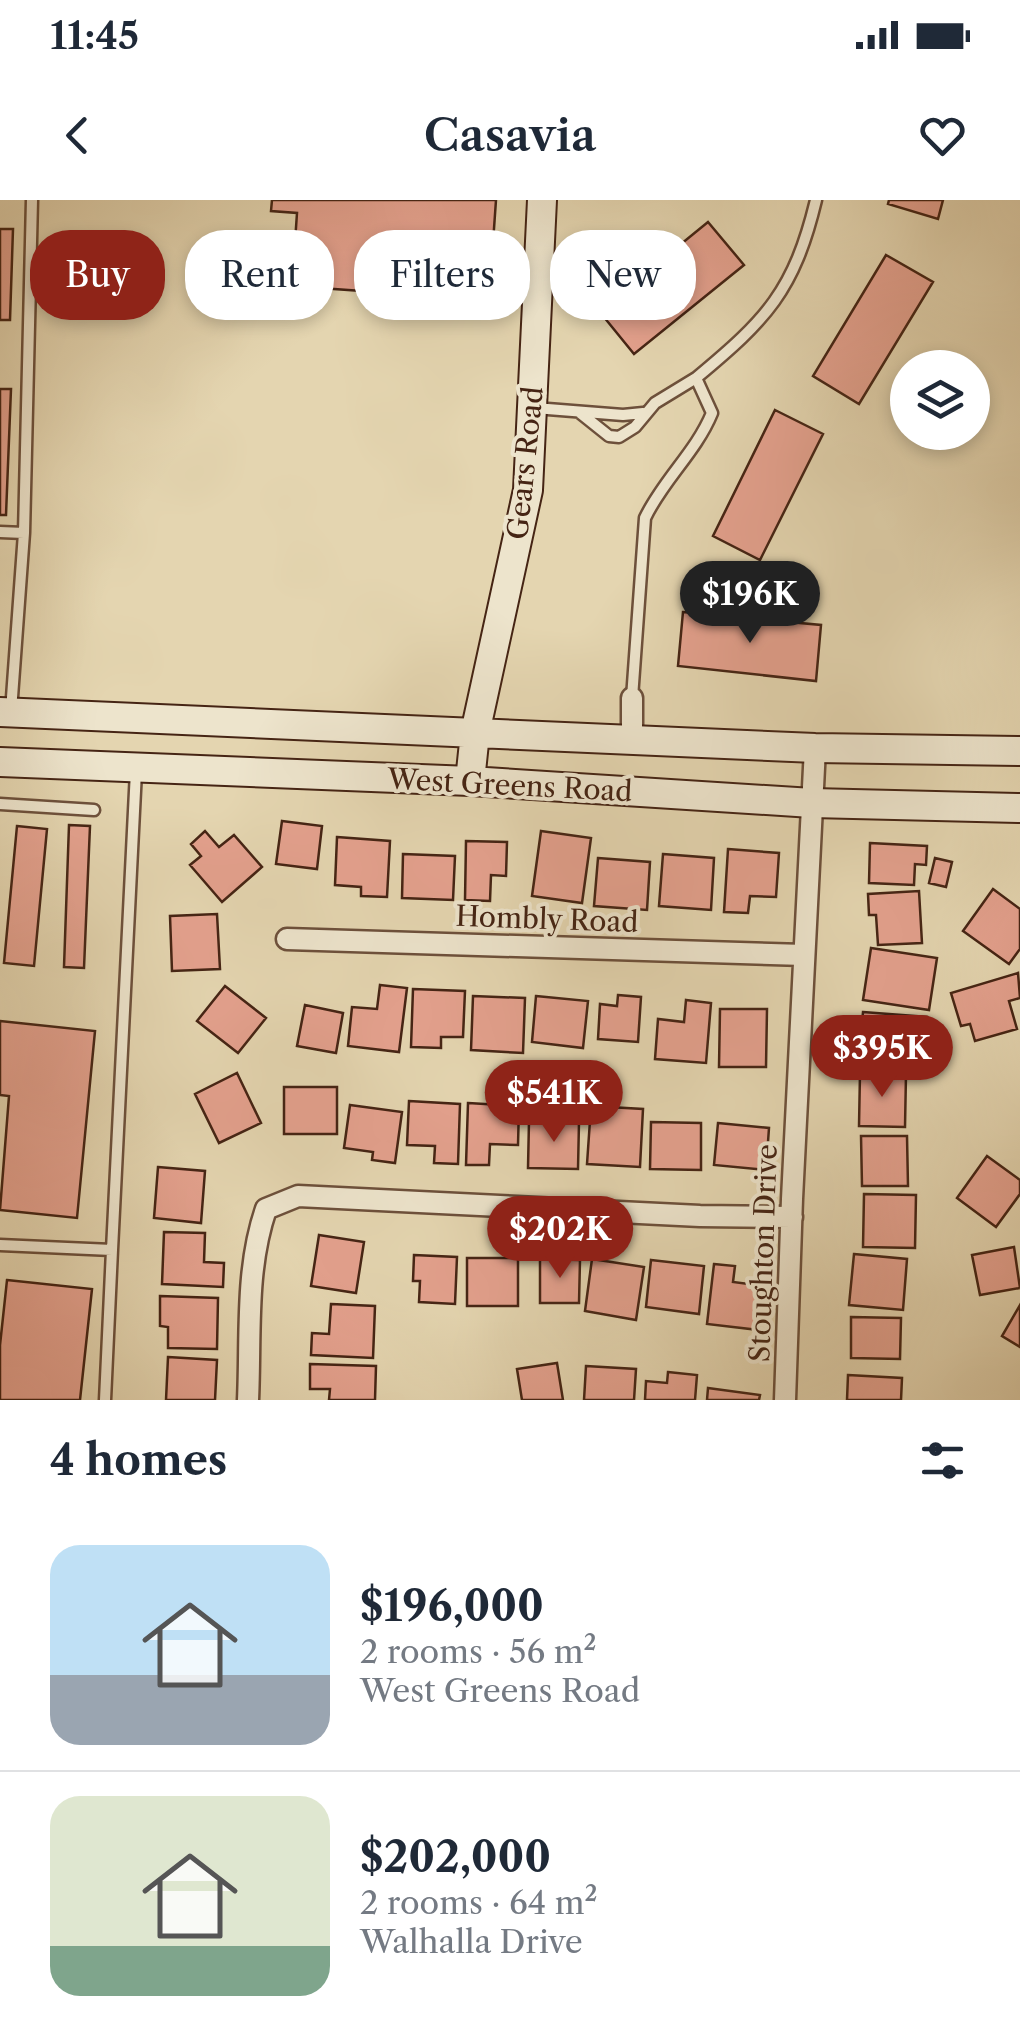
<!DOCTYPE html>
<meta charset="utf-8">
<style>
:root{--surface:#fff;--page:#f6f6f7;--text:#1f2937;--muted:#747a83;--line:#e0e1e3;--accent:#8f2418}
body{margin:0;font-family:"Libre Caslon Text",serif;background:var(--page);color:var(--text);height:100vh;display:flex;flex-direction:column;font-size:38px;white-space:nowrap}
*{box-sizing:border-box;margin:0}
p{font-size:32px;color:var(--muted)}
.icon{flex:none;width:55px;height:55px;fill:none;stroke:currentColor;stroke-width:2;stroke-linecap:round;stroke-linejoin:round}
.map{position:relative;height:1200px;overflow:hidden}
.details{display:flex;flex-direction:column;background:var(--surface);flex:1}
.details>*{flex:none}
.top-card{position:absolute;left:30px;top:30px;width:960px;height:90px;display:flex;gap:20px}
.fabs{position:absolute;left:890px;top:150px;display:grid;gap:20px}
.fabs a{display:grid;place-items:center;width:100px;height:100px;border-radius:50%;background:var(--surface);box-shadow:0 5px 15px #0003;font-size:50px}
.price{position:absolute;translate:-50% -85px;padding:0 22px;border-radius:35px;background:var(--accent);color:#fff;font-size:32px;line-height:65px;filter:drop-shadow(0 2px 5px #0008)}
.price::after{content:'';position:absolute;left:50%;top:60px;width:30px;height:22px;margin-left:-15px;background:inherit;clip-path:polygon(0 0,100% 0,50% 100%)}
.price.on{background:#222;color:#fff}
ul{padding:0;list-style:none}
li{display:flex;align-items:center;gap:30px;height:250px;padding:0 50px}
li+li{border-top:2px solid var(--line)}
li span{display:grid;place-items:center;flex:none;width:280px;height:200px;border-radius:30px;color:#555}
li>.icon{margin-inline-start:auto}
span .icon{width:120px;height:120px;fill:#fffc;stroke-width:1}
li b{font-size:42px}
h2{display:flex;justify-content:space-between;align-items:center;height:120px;padding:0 50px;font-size:42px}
.tag{padding:0 35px;border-radius:40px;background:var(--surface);box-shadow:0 5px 15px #0003;font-size:35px;line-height:90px}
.tag.on{background:var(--accent);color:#fff}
.status{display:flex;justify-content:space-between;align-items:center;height:70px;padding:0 50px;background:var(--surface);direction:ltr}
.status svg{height:28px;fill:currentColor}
header{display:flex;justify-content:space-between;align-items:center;height:130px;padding:0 50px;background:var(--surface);font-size:45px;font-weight:600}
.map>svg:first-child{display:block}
</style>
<div class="status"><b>11:45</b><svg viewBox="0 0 49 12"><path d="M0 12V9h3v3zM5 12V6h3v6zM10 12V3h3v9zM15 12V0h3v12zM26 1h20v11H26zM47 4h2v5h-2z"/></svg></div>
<header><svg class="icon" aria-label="back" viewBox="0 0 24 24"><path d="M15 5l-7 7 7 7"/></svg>Casavia<svg class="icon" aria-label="heart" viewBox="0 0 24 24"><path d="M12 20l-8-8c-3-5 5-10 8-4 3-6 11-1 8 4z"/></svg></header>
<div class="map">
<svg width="1020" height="1200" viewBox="0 0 1020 1200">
<rect width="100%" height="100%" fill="#e4d5b0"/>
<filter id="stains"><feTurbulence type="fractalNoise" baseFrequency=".002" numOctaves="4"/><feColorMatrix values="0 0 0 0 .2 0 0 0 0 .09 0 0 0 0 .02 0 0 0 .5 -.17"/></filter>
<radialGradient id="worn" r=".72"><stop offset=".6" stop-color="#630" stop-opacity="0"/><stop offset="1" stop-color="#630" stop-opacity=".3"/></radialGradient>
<path fill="#e4a18e" stroke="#452414" stroke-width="2.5" d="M272,0H496L489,100L292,86L297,13L271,11Z
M889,0H943L938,19L888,4Z
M708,22L744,65L634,154L599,111Z
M0,29H13L10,120H0Z
M886,55L933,82L859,204L813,176Z
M0,189H11L6,315H0Z
M775,210L823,234L760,360L713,336Z
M683,412L821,425L816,481L678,466Z
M282,621L322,626L317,669L276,664Z
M69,625L90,626L84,768L64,767Z
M17,626L47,629L34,766L4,763Z
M205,631L219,647L234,635L262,667L222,702L190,665L201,656L191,644Z
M541,631L591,638L582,703L532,696Z
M337,637L390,641L387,697L361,696V687L335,685Z
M466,641L507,642L506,676L491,675L490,701L465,700Z
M870,643L927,646L926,665L915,664L914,685L869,683Z
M728,649L779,653L776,697L750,696L748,713L724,712Z
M403,654L455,656L453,700L402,698Z
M663,654L714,658L711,710L659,706Z
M598,658L650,662L647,710L594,706Z
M935,658L952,662L946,687L929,683Z
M993,689L1020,709V749L1009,764L963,731Z
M919,691L922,743L878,745L876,715H869L868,694Z
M217,714L220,769L172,771L170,716Z
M871,748L937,758L929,810L863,800Z
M1018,773L1020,798L1009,801L1017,829L975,841L970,824L961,826L951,793Z
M380,785L407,788L399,852L348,846L352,807L377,809Z
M225,786L266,818L238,853L197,821Z
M413,789L465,791L463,837H441V848L411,847Z
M618,795L641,797L638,842L598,839L600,804L617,806Z
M473,796L525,798L523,853L471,850Z
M536,796L588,801L583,848L532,842Z
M686,800L711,803L706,863L655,859L658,819L684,822Z
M305,805L343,813L336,853L297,846Z
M720,809H767L766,867H719Z
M863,812L927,817L923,868L881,864L883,837L861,835Z
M0,821L95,831L77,1018L0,1010L9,896L0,895Z
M237,873L261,923L219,943L195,894Z
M860,873L906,874L905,927L859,926Z
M284,887H337V934H284Z
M409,901L460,904L458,964L434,963L435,946L407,945Z
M468,903L519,906L518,945L490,944L489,965H466Z
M350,905L402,912L395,963L372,960L373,952L344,948Z
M591,906L643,909L640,967L587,964Z
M529,921L579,922L578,969L528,968Z
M651,922L701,923V970L650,969Z
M718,923L769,928L766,970L714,965Z
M861,936H907L908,986H862Z
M987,956L1020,980V994L996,1027L957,998Z
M158,967L205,971L201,1023L154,1018Z
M864,994L916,995L915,1048L863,1047Z
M164,1032L205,1033L204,1062L224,1063L223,1087L162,1084Z
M319,1035L364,1042L356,1093L311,1086Z
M1014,1047L1020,1088L980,1095L972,1055Z
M854,1054L907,1059L903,1110L849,1105Z
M414,1055L457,1057L455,1104L419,1102L420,1081H413Z
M467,1058H518V1106H467Z
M540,1059L580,1060L579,1103H540Z
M592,1059L644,1067L636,1120L585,1111Z
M651,1060L704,1066L699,1114L646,1107Z
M714,1064L735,1066L733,1082L764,1086L759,1130L707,1124Z
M7,1080L92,1089L80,1200H0V1145Z
M160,1096L218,1098L217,1149L168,1148V1127L160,1126Z
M331,1104L375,1106L373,1158L311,1155L312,1133L329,1134Z
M1020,1105V1147L1002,1136Z
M851,1117L901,1118L900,1159L851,1158Z
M168,1157L217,1160L215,1200H166Z
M557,1163L563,1200H522L517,1169Z
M310,1164L376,1166L375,1200H329L330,1189H310Z
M586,1166L636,1169L634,1200H584Z
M668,1172L697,1175L695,1200H645L646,1181L667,1183Z
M848,1175L902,1178L901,1200H847Z
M708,1188L760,1195L759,1200H707Z"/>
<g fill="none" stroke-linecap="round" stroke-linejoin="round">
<defs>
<path id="service" d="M696,178C767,119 794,91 816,0
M535,208L623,215L643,213
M579,212L609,236L619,237L635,227L655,203L696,178L712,213C696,252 663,280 645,318L632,498
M0,332L24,333L11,511
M24,333L32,0
M0,604L94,610
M0,1045L112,1050L105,1200
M112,1050L136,571"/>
<path id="minor" d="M632,540V498
M287,739L804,755
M248,1200C251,1136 245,1070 266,1009L298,996L700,1016L792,1017
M785,1200L792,999L815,548"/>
<path id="secondary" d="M0,512L815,548L1020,551
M0,562L470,581L812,603L1020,608
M470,581L475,533L528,290L542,0"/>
</defs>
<use href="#service" stroke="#6d503b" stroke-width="15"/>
<use href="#minor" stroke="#6d503b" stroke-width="25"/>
<use href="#secondary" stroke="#452414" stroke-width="32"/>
<use href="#service" stroke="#ede4cc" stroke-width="10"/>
<use href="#minor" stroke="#ede4cc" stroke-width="20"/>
<use href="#secondary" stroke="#ede4cc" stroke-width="28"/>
</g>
<g text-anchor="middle" stroke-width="8" stroke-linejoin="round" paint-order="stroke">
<g font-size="28" fill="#452414" stroke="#ede4cc">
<text transform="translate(525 263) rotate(-84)" y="10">Gears Road</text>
<text transform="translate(510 585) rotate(3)" y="10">West Greens Road</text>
<text transform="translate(547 719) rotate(2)" y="10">Hombly Road</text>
<text transform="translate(763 1053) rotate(-88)" y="10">Stoughton Drive</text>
</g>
</g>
<rect width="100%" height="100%" filter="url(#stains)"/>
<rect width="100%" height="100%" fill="url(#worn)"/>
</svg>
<div class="fabs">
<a><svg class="icon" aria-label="layers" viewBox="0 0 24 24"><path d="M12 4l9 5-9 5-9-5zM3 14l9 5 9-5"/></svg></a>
</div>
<b class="price on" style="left:750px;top:446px">$196K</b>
<b class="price" style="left:882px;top:900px">$395K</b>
<b class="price" style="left:554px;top:945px">$541K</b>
<b class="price" style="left:560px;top:1081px">$202K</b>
<div class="top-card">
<a class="tag on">Buy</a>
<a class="tag">Rent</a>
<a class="tag">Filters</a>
<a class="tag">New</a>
</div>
</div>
<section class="details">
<h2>4 homes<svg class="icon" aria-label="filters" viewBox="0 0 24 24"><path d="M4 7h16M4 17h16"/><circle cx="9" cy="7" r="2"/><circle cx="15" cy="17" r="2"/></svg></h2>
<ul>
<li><span style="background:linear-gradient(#bfe0f5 65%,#9aa5b1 0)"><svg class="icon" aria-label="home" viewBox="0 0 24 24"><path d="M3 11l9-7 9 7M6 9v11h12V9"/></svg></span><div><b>$196,000</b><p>2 rooms · 56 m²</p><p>West Greens Road</p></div></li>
<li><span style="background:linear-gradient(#dfe7d0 75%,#7fa58c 0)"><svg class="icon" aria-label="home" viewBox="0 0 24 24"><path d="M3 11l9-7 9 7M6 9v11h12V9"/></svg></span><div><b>$202,000</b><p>2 rooms · 64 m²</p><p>Walhalla Drive</p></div></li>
</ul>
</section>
